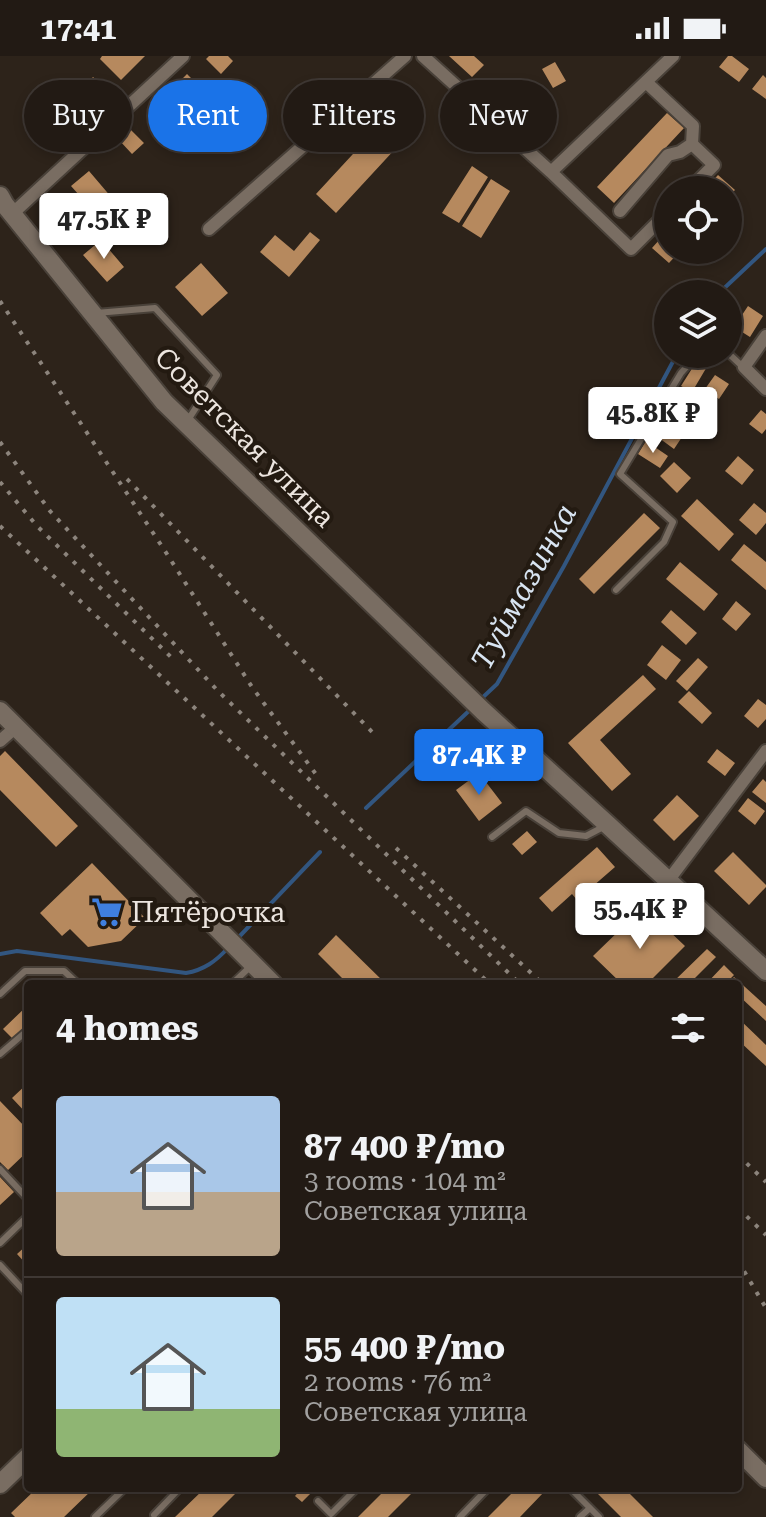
<!DOCTYPE html>
<meta charset="utf-8">
<style>
:root{--surface:#221a14;--page:#2a231d;--text:#f1f3f6;--muted:#a2a1a0;--line:#3f3834;--accent:#1a73e8}
body{margin:0;font-family:"Roboto Serif",serif;background:var(--page);color:var(--text);height:100vh;display:flex;flex-direction:column;font-size:30px;white-space:nowrap}
*{box-sizing:border-box;margin:0}
p{font-size:26px;color:var(--muted)}
.icon{flex:none;width:44px;height:44px;fill:none;stroke:currentColor;stroke-width:2;stroke-linecap:round;stroke-linejoin:round}
.map{position:relative;flex:1;overflow:hidden}
.drawer{position:absolute;left:24px;top:924px;width:718px;height:512px;display:flex;flex-direction:column;background:var(--surface);border-radius:8px;box-shadow:0 4px 12px #0003,0 0 0 2px var(--line)}
.drawer>*{flex:none}
.hud{position:absolute;left:24px;top:24px;width:718px;height:72px;display:flex;gap:16px}
.controls{position:absolute;left:654px;top:120px;display:grid;gap:16px}
.controls a{display:grid;place-items:center;width:88px;height:88px;border-radius:50%;background:var(--surface);box-shadow:0 4px 12px #0003,0 0 0 2px var(--line);font-size:40px}
.price{position:absolute;translate:-50% -68px;padding:0 18px;border-radius:8px;background:#fff;color:#222;font-size:26px;line-height:52px;filter:drop-shadow(0 2px 4px #0008)}
.price::after{content:'';position:absolute;left:50%;top:48px;width:24px;height:18px;margin-left:-12px;background:inherit;clip-path:polygon(0 0,100% 0,50% 100%)}
.price.active{background:var(--accent);color:#fff}
ul{padding:0;list-style:none}
li{display:flex;align-items:center;gap:24px;height:200px;padding:0 32px}
li+li{border-top:2px solid var(--line)}
li span{display:grid;place-items:center;flex:none;width:224px;height:160px;border-radius:8px;color:#555}
li>.icon{margin-inline-start:auto}
span .icon{width:96px;height:96px;fill:#fffc;stroke-width:1}
li b{font-size:34px}
h2{display:flex;justify-content:space-between;align-items:center;height:96px;padding:0 32px;font-size:34px}
.chip{padding:0 28px;border-radius:36px;background:var(--surface);box-shadow:0 4px 12px #0003,0 0 0 2px var(--line);font-size:28px;line-height:72px}
.chip.active{background:var(--accent);color:#fff}
.status{display:flex;justify-content:space-between;align-items:center;height:56px;padding:0 40px;background:var(--surface);direction:ltr}
.status svg{height:22px;fill:currentColor}
.map>svg:first-child{display:block}
</style>
<div class="status"><b>17:41</b><svg viewBox="0 0 49 12"><path d="M0 12V9h3v3zM5 12V6h3v6zM10 12V3h3v9zM15 12V0h3v12zM26 1h20v11H26zM47 4h2v5h-2z"/></svg></div>
<div class="map">
<svg width="766" height="1461" viewBox="0 0 766 1461">
<rect width="100%" height="100%" fill="#2d231a"/>
<g fill="none" stroke-linecap="round" stroke-linejoin="round">
<path stroke="#325680" stroke-width="4" d="M718,238L766,193
M481,643L497,628L564,510L677,298
M366,752L472,652
M237,883L320,796
M0,898L17,895L186,917C204,914 216,905 228,892"/>
</g>
<path fill="#b6895e" d="M102,0H145L121,24L100,3Z
M209,0H228L233,5L221,18L206,3Z
M449,0H474L484,9L472,21Z
M728,0H732L749,13L739,26L719,11Z
M555,6L566,25L553,32L542,13Z
M187,18L201,32L189,45L174,31Z
M763,19L766,22V43L752,33Z
M93,21L106,33L93,47L80,36Z
M519,27L534,42L518,59L503,44Z
M304,29L324,48L304,69L284,49Z
M76,45L84,54L70,68L61,59Z
M159,47L172,60L161,72L148,58Z
M667,57L684,72L614,147L597,131Z
M45,58L60,75L48,87L32,70Z
M389,59L409,78L336,157L316,138Z
M130,73L144,87L132,98L119,84Z
M472,110L488,121L459,167L442,157Z
M89,115L112,142L95,157L71,130Z
M718,119L735,134L728,141V134H704Z
M491,123L510,135L481,182L462,170Z
M668,174V194H681L669,207L652,192Z
M310,176L320,184L289,221L260,196L275,179L294,195Z
M101,184L124,211L107,226L83,199Z
M201,207L228,237L202,260L175,231Z
M748,250L763,260L750,281L734,271Z
M698,303L708,309L692,336L681,330Z
M715,319L729,328L719,343L705,333Z
M761,354L766,358V373L762,378L749,368Z
M677,356L692,366L674,393L659,382Z
M646,385L668,400L660,412L638,398Z
M738,400L754,414L742,429L725,415Z
M674,406L691,422L677,437L660,420Z
M697,443L734,478L719,495L681,460Z
M754,447L766,457V467L756,479L739,464Z
M644,457L660,472L594,538L579,523Z
M744,488L766,506V534L731,504Z
M680,506L718,538L704,555L666,523Z
M736,545L751,558L736,575L722,563Z
M671,554L697,577L686,589L661,566Z
M662,589L681,604L666,624L647,609Z
M698,602L708,611L687,635L676,625Z
M643,619L656,633L600,684L631,718L612,735L568,687Z
M689,635L712,657L702,668L678,646Z
M758,643L766,649V663L758,672L744,660Z
M717,693L735,707L725,720L707,706Z
M5,695L78,770L56,791L0,734V700Z
M479,717L502,747L479,765L456,734Z
M763,723L766,726V747L752,736Z
M677,739L699,760L674,785L653,764Z
M748,742L765,755L755,769L738,755Z
M527,775L537,786L522,799L512,788Z
M597,791L615,811L577,844L572,838L552,856L539,842Z
M733,796L766,829V831L749,849L714,815Z
M92,807L145,862L121,885L88,891L70,873L62,880L40,857Z
M651,856L658,863L663,858L673,867L667,873L685,890L647,928H622L593,900L626,868L633,874Z
M336,879L386,928H348L318,898Z
M707,893L716,901L689,928H671Z
M724,909L734,919L725,928H706Z
M734,921L766,950V965L738,939V928H728Z
M28,949V969L13,983L3,973Z
M738,962L766,989V1010L738,984Z
M28,1027V1059L12,1042Z
M0,1045L28,1074V1095L8,1114L0,1106Z
M0,1121L14,1136L0,1149Z
M28,1188V1210L17,1198Z
M37,1432H94L64,1461H15L11,1457Z
M205,1432H241L212,1461H175Z
M302,1432H313L314,1434L302,1446L295,1440Z
M387,1432H417L388,1461H358Z
M517,1432H540L544,1436L520,1461H488Z
M592,1432H624L653,1461H621Z"/>
<g fill="none" stroke-linecap="round" stroke-linejoin="round">
<defs>
<path id="lane" d="M96,257L155,252L217,319L188,364
M728,297L743,311
M616,534L664,486L673,466L620,418L681,317L698,298
M492,781L526,755L559,777L586,780L605,770
M232,928L252,909
M0,938L25,915H64L78,928
M0,998L28,974
M0,1113L28,1143
M0,1187L28,1160
M0,1209L28,1239
M570,1432L599,1461
M318,1445L331,1458L357,1432
M154,1459L180,1432
M95,1461L125,1432
M460,1461L488,1432
M580,1461L590,1452"/>
<path id="street" d="M423,0L551,116L631,193L668,156
M646,26L693,70L692,88L714,109L689,134
M551,116L673,0
M620,155L668,99L680,96L692,88
M12,158L183,0
M209,173L405,0
M766,280L744,311L766,333
M0,685L16,671
M668,825L766,695"/>
<path id="secondary" d="M0,140L5,149L164,346L483,655L608,769L766,915
M0,655L273,928
M738,1394L766,1422
M0,1428L28,1401"/>
</defs>
<use href="#lane" stroke="#494139" stroke-width="10"/>
<use href="#street" stroke="#494139" stroke-width="16"/>
<use href="#secondary" stroke="#494139" stroke-width="22"/>
<use href="#lane" stroke="#796d62" stroke-width="6"/>
<use href="#street" stroke="#796d62" stroke-width="12"/>
<use href="#secondary" stroke="#796d62" stroke-width="18"/>
<path stroke="#8c847c" stroke-width="4" stroke-dasharray="4 8" stroke-linecap="butt" d="M0,245L165,495L252,631L318,721
M0,386L50,455L218,635L520,928
M127,423L377,681
M0,426L37,470L176,606
M0,470L490,928
M396,792L543,928
M738,1099L766,1126
M738,1152L766,1179
M738,1205L766,1252"/>
</g>
<defs>
<symbol id="supermarket-bare" viewBox="-9 -9 18 18"><path d="M-6-5.5h2.5l.6 2H6L4.5 2H-2.5L-4.4-4H-6ZM-1.5 3.2a1.3 1.3 0 1 0 .1 0ZM3 3.2a1.3 1.3 0 1 0 .1 0Z" fill="#3f7fe0" stroke="#231a11" stroke-width="2.5" paint-order="stroke"/></symbol>
</defs>
<g fill-rule="evenodd">
<use href="#supermarket-bare" x="85" y="834" width="44" height="44"/>
</g>
<g text-anchor="middle" stroke-width="8" stroke-linejoin="round" paint-order="stroke">
<g font-size="28" fill="#ece5df" stroke="#231a11">
<text transform="translate(245 381) rotate(45)" y="10">Советская улица</text>
</g>
<g font-size="28" fill="#ece5df" stroke="#231a11" text-anchor="start">
<text x="131" y="866">Пятёрочка</text>
</g>
<g font-size="30" font-style="italic" fill="#d8e4f1" stroke="#231a11">
<text transform="translate(524 531) rotate(-61)" y="10">Туймазинка</text>
</g>
</g>
</svg>
<div class="controls">
<a><svg class="icon" aria-label="locate" viewBox="0 0 24 24"><circle cx="12" cy="12" r="6"/><path d="M12 2v4M12 18v4M2 12h4M18 12h4"/></svg></a>
<a><svg class="icon" aria-label="layers" viewBox="0 0 24 24"><path d="M12 4l9 5-9 5-9-5zM3 14l9 5 9-5"/></svg></a>
</div>
<b class="price" style="left:104px;top:205px">47.5K ₽</b>
<b class="price" style="left:653px;top:399px">45.8K ₽</b>
<b class="price active" style="left:479px;top:741px">87.4K ₽</b>
<b class="price" style="left:640px;top:895px">55.4K ₽</b>
<div class="hud">
<a class="chip">Buy</a>
<a class="chip active">Rent</a>
<a class="chip">Filters</a>
<a class="chip">New</a>
</div>
<section class="drawer">
<h2>4 homes<svg class="icon" aria-label="filters" viewBox="0 0 24 24"><path d="M4 7h16M4 17h16"/><circle cx="9" cy="7" r="2"/><circle cx="15" cy="17" r="2"/></svg></h2>
<ul>
<li><span style="background:linear-gradient(#a9c7e8 60%,#b9a48a 0)"><svg class="icon" aria-label="home" viewBox="0 0 24 24"><path d="M3 11l9-7 9 7M6 9v11h12V9"/></svg></span><div><b>87 400 ₽/mo</b><p>3 rooms · 104 m²</p><p>Советская улица</p></div></li>
<li><span style="background:linear-gradient(#bfe0f5 70%,#8fb573 0)"><svg class="icon" aria-label="home" viewBox="0 0 24 24"><path d="M3 11l9-7 9 7M6 9v11h12V9"/></svg></span><div><b>55 400 ₽/mo</b><p>2 rooms · 76 m²</p><p>Советская улица</p></div></li>
</ul>
</section>
</div>
